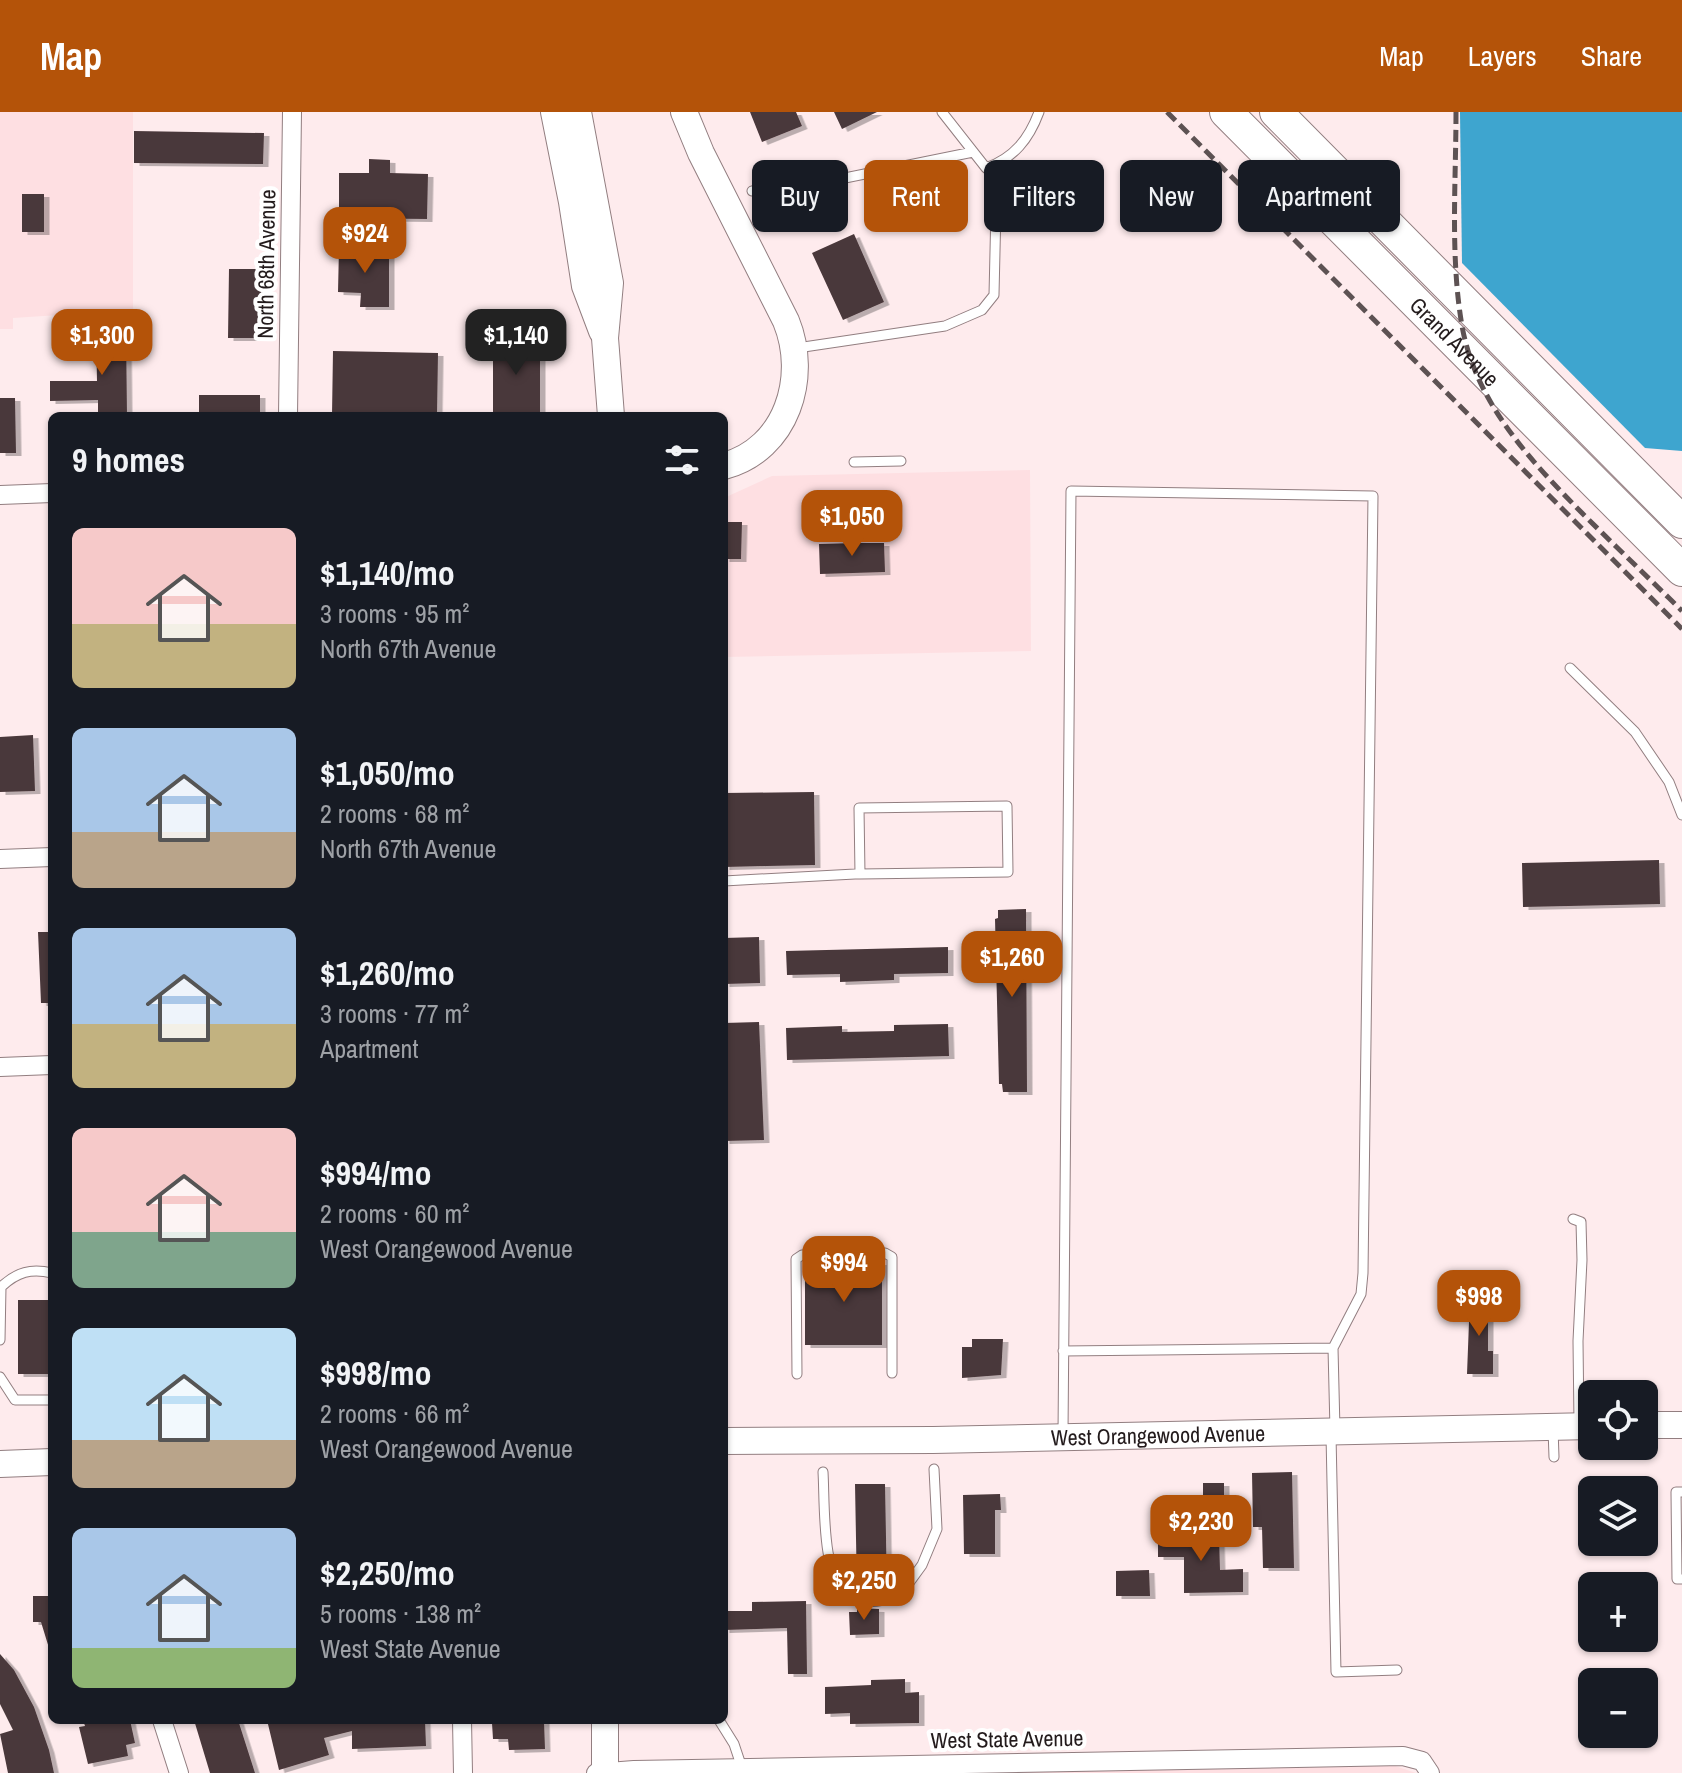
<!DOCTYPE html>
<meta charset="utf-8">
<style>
:root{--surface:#171b24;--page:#242831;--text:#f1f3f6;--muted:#9ea1a6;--accent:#b45309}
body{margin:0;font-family:"Archivo Narrow",sans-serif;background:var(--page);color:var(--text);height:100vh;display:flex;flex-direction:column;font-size:30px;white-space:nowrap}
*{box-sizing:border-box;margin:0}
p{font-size:26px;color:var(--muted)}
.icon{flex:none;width:44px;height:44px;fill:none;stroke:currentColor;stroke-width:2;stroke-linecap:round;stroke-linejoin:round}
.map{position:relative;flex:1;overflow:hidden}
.panel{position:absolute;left:48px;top:300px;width:680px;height:1312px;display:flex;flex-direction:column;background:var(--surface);border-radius:12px;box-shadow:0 2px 6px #0004}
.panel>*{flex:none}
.hud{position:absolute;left:752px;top:48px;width:760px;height:72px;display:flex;gap:16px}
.controls{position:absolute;left:1578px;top:1268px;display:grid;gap:16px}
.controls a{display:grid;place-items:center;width:80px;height:80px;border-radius:12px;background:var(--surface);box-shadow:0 2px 6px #0004;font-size:40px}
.price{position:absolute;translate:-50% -68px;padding:0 18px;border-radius:16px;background:var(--accent);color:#fff;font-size:26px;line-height:52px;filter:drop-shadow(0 2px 4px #0008)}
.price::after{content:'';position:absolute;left:50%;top:48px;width:24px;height:18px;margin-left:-12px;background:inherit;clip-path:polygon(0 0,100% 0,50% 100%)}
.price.active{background:#222;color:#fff}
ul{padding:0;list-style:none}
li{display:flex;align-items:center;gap:24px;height:200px;padding:0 24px}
li span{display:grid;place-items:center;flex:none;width:224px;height:160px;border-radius:12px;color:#555}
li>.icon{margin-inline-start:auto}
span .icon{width:96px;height:96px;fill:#fffc;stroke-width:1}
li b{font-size:34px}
h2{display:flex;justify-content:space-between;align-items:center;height:96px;padding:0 24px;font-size:34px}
.tag{padding:0 28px;border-radius:12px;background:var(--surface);box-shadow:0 2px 6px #0004;font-size:28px;line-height:72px}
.tag.active{background:var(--accent);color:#fff}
header{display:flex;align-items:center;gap:48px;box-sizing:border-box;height:112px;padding:0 40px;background:var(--accent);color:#fff}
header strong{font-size:38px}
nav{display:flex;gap:44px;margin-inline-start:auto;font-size:28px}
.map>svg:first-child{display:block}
</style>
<header>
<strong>Map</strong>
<nav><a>Map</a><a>Layers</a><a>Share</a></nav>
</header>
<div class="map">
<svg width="1682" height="1661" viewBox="0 0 1682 1661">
<defs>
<filter id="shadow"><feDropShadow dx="5.5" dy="3" stdDeviation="0" flood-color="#0004"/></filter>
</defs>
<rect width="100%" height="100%" fill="#feebed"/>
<path fill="#fedfe2" d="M0,0H133V198L13,206V217H0Z
M1030,358L1031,539L724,545V386L772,364Z
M1368,1652L1392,1653L1416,1661H965Z"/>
<path fill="#3ea5cf" d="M1460,0H1682V339L1645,336L1462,151Z"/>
<path fill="#4a383b" filter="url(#shadow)" d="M750,0H796L802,14L762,30Z
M834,0H877L842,17Z
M134,19L264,21L263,52L134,51Z
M369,47L390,48V61L428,62L427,107L339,106V61H369Z
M22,82H44V120H22Z
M854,122L884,190L843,208L812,141Z
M339,136H389V195H360L361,181L338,180Z
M229,157H261V226H228Z
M96,217H126L127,304H98V288L50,289V269H97Z
M493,226H540V304H493Z
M333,239L438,241L437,304L332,303Z
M199,283H260V304H199Z
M0,286H15L16,341H0Z
M724,410H742L741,447H724Z
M857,431H884L885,460L820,462L819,432Z
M33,623L35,679L0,680V625Z
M814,680L815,753L724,755V681Z
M1659,748L1660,792L1523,795L1522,751Z
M1026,797L1027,980H1003L1002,972H999L995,807L998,806V798Z
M38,820H52V891H41Z
M759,825L760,871L724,872V826Z
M948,835V861L894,862V868L840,870V862L787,863L786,839Z
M759,910L764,1028L724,1029V911Z
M948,912L949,944L787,948L786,916L842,914V920L894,919V913Z
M805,1150H882V1233H805Z
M1470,1184H1488V1239H1493V1262H1467Z
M18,1188H52V1262H18Z
M972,1227H1003L1001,1263L962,1266V1235H972Z
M1292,1360L1294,1456H1263L1262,1415H1253L1252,1361Z
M1203,1371H1224V1400H1203Z
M855,1372H885L887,1478H879V1481L857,1480Z
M1000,1382L1001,1398H995V1442H964L963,1383Z
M1206,1422V1424H1219L1220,1458L1243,1457V1480L1184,1481V1445H1158V1423Z
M1149,1458L1150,1484H1116V1459Z
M33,1484H52V1535L49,1536L41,1510H33Z
M806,1489L807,1562H788L787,1516L724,1518V1499H752V1490Z
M857,1496L879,1497V1522L850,1523L849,1500H857Z
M0,1542L14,1558L34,1595L49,1638L54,1661H8L0,1622L13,1618L0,1592Z
M905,1567V1581L919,1580V1611L850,1612V1601L825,1602V1575L871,1573V1568Z
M83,1608H130L135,1631L126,1633L128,1644L88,1652L79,1615L85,1614Z
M194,1608H238L255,1661H210Z
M267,1608H425L426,1634L352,1637V1619L324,1626L329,1643L279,1658Z
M544,1609L545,1637L509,1638L508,1627H493L492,1611Z"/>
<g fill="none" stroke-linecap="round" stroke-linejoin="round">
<defs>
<path id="lane" d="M942,0L986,56C1014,46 1029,27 1039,0
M752,79L845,66L973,40
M797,236L945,214L982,198L994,183L997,52
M854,350L901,349
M1570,556L1635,620L1669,670L1682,703
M724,769L855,762H860L1008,760L1007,694L859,696L860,762
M1573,1107L1581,1110L1582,1148L1578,1229L1579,1311
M0,1228L1,1175C17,1160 31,1156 52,1161
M1063,1239L1333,1236L1335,1318
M797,1262L796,1147L802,1143L885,1141L892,1145V1261
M0,1265L15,1288H52
M1553,1317L1554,1345
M1063,1322L1071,379L1373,384L1363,1161L1361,1182L1333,1236
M1331,1323L1336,1560L1397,1558
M823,1360C825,1391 821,1467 849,1485C862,1494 883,1488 898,1486L922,1453L937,1417L934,1357
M1682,1380H1676L1677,1467H1682
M719,1608L734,1632L742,1656"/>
<path id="street" d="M288,304L292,0
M0,383L52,381
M0,747L52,745
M0,955L52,953
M162,1608L179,1661
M462,1608L463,1661
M596,1661L634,1658L1403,1644L1422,1649L1430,1661"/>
<g id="secondary">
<path d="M554,0L572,90L585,174L602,219"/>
<path d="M578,0L610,171L605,226L611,304"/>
<path d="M684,0L701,41L786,209C809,265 787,337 724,354"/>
<path d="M1644,1313H1682"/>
<path id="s1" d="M724,1329L933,1328L1592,1314"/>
<path d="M0,1352L52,1350"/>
<path d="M605,1661V1608"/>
</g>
<g id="highway">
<path id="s2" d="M1226,0L1682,458"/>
<path d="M1276,0L1682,410"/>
</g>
</defs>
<use href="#lane" stroke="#927e80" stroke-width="11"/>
<use href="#street" stroke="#927e80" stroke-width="20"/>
<use href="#secondary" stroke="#927e80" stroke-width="28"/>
<use href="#highway" stroke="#927e80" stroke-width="34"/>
<use href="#lane" stroke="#fff" stroke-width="9"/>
<use href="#street" stroke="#fff" stroke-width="18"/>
<use href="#secondary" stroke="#fff" stroke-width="26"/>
<use href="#highway" stroke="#fff" stroke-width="32"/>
<path stroke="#5d5253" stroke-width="5" stroke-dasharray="12 6" stroke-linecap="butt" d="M1167,0L1682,517
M1456,0C1456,71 1450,144 1462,214C1476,291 1529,347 1582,401C1615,434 1649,466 1682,499"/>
</g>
<g text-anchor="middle" stroke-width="8" stroke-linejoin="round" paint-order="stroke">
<g font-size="22" fill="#231b1c" stroke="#fff">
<text transform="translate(266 152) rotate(-89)" y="8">North 68th Avenue</text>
<text dy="8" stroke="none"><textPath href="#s2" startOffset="324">Grand Avenue</textPath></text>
<text dy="8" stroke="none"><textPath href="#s1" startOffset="434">West Orangewood Avenue</textPath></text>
<text transform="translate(1007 1627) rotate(-1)" y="8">West State Avenue</text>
</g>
</g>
</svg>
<div class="controls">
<a><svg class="icon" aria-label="locate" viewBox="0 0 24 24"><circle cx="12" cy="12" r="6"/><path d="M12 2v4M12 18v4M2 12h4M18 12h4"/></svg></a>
<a><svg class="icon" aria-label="layers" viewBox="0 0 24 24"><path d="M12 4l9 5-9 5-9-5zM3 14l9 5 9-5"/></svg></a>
<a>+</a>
<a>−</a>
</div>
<b class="price" style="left:365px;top:163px">$924</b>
<b class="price" style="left:102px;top:265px">$1,300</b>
<b class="price active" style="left:516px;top:265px">$1,140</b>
<b class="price" style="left:852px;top:446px">$1,050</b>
<b class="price" style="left:1012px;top:887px">$1,260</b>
<b class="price" style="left:844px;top:1192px">$994</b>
<b class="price" style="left:1479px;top:1226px">$998</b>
<b class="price" style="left:1201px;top:1451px">$2,230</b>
<b class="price" style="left:864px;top:1510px">$2,250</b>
<div class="hud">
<a class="tag">Buy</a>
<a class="tag active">Rent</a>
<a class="tag">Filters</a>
<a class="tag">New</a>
<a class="tag">Apartment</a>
</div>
<section class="panel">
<h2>9 homes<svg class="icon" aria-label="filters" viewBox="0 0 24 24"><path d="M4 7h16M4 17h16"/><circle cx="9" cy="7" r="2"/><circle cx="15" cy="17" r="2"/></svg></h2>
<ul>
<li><span style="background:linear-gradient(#f6c9c9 60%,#c2b280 0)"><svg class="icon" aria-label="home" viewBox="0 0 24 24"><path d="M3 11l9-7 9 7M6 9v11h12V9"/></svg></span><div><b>$1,140/mo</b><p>3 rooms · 95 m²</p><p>North 67th Avenue</p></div></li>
<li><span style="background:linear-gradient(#a9c7e8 65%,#b9a48a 0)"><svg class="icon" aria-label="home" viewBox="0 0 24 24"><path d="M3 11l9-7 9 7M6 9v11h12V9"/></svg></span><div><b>$1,050/mo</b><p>2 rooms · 68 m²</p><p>North 67th Avenue</p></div></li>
<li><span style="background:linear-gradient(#a9c7e8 60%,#c2b280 0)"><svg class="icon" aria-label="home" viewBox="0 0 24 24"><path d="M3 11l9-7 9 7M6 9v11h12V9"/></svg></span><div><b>$1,260/mo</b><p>3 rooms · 77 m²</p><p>Apartment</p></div></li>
<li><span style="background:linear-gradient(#f6c9c9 65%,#7fa58c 0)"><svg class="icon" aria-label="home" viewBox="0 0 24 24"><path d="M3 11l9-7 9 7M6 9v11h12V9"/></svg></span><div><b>$994/mo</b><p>2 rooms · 60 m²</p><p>West Orangewood Avenue</p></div></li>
<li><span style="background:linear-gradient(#bfe0f5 70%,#b9a48a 0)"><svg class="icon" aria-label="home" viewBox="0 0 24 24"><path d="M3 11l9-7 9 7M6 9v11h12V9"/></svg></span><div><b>$998/mo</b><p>2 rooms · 66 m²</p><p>West Orangewood Avenue</p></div></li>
<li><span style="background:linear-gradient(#a9c7e8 75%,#8fb573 0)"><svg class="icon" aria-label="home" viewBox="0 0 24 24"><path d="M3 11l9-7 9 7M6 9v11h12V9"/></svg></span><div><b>$2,250/mo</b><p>5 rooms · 138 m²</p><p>West State Avenue</p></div></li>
</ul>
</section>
</div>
